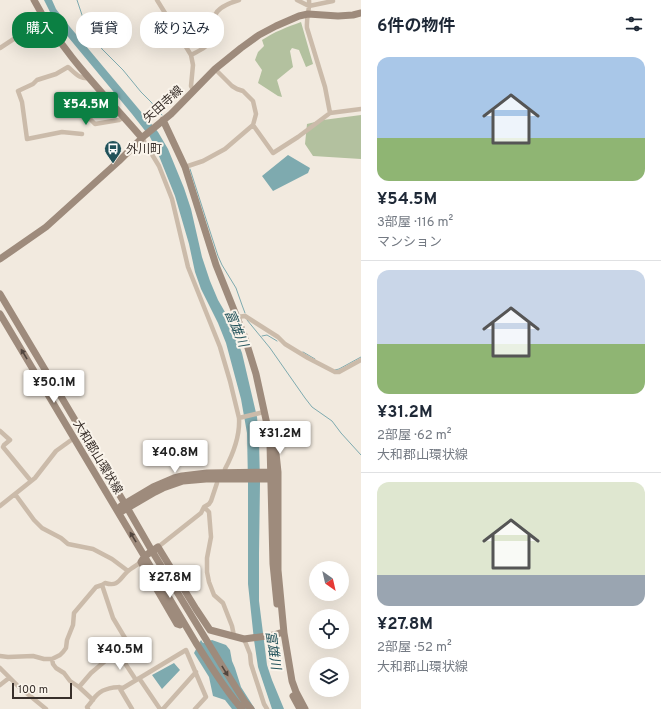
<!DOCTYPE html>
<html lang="ja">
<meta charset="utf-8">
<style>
:root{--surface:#fff;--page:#f2f2f3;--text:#1f2937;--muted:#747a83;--line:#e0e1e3;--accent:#0b8043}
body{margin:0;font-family:Overpass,"Noto Sans JP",sans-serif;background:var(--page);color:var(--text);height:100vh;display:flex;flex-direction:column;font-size:15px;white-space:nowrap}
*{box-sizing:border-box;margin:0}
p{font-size:13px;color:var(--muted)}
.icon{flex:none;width:22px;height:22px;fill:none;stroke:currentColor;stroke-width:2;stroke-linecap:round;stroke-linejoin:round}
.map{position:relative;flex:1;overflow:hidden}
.side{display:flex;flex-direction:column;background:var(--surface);width:300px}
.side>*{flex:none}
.guide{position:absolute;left:12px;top:12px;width:289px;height:36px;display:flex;gap:8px}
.needle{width:26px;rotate:146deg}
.buttons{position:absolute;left:309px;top:561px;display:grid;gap:8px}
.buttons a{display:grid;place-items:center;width:40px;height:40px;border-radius:50%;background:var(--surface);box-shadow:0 4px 16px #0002;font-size:20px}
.scale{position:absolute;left:12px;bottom:10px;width:60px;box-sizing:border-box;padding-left:4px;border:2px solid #382f2a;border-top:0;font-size:11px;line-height:14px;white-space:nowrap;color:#382f2a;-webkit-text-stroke:3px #faf4eb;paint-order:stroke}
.price{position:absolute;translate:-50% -34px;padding:0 9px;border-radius:4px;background:#fff;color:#222;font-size:13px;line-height:26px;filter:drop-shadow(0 1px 2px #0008)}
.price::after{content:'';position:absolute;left:50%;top:24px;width:12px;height:9px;margin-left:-6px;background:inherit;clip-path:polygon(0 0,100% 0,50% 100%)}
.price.selected{background:var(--accent);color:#fff}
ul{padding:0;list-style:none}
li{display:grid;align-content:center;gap:8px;height:212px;padding:0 16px}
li+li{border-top:1px solid var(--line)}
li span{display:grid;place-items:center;height:124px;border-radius:12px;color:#555}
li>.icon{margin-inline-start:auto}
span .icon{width:72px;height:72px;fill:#fffc;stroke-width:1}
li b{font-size:17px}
h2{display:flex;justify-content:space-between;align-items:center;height:48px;padding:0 16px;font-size:17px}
.chip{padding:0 14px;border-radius:16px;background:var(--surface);box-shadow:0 4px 16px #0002;font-size:14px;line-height:36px}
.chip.selected{background:var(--accent);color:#fff}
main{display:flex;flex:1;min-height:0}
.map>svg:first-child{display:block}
</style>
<main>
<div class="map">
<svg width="361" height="709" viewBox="0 0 361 709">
<rect width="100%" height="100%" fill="#f2eadf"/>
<path fill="#b3c19f" d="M301,22L313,64L306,67L299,50L292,48L290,51L293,67L277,80L282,97L278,96L258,83L262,70L255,60L258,52L264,46L262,40C274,32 287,27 301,22Z
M361,115V159L313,156L305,144L307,124L323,120Z"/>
<path fill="#7eaaaf" d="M44,0H52L56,9L70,27L158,132L168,149L184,188L191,209L202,257L210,281L218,300L229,319L242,353L257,417L259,439L260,483L259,553V601L267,665L272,680L284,709H272L258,667L254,640L248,584V483L247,433L241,399L226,343L218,323L201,289L195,272L189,244L175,196L157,151L150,137L132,114L54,20Z
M288,155L310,168L308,173L273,191L262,176Z
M201,640L203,643L212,640L226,645L230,650L232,661L235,668L241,687L255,709H232L225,700L213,696L209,677L194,653Z
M174,663L180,670L162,689L152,675Z"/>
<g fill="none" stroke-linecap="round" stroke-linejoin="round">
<path stroke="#7eaaaf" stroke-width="1" d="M77,0L83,18L94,37L102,49L123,70L141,92L151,102L162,115
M190,169L206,219L218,256L222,265L236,288L242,305L245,313
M247,320L270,348L305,398L312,407L332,421L341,433L361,455
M262,336L267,335L277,341
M303,352L315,359
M335,370L339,369L361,357"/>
<path stroke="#cbbbaa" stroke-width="4.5" d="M157,0L191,55L193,65L191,86L194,91
M297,0L309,6L333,1L332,0
M309,0C310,10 306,17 307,28L325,87L330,113
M0,48L44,19
M191,55C195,53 201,50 205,47C208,44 208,39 209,35C214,12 216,7 239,0
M215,69L232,86L237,89L243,91L253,101L256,114L253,125
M101,91L96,104L87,113L88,117L95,124L119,120L124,117
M82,134L62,132L27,139L22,102L18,91L33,84L37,80L56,74L68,67C75,73 80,80 90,78
M142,138L159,166L172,199L188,267L220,347L230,381L239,418C240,434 233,454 225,469
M185,167L203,161L225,149L253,125L273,153L298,137L330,113L361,109
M237,317L245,316L278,337L285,344L308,358L335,372H339L361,360
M239,418L264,412
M0,431L10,440L4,445L3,447L31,481
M15,494L34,520L42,528L61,538L68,544L93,549L112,559L128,571
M0,506L35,478L56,451L74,438
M204,507L209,512L211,537L207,558V572L209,582L214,595L223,603L232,626L234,636
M158,547L201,513L204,507L209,504L211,501L217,483
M244,639L250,654L251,664L264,704L267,709
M119,654L136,680
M0,656L8,657L33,656L44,659H52L60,655L63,652L66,648L67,640L73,625L74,613L96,587L102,585L105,583C118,587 119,580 127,572C131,568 137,565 141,562
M52,659L53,664L56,668L64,673L70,681L79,687L93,700
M0,668L18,686L46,709
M139,678L160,709
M0,685L9,678
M79,687L91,673L111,656L133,650L129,641L125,638L113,618L102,585
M119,687L132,709
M88,709L87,707C91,703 94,697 98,694C103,689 115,686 123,688L186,650L206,697L195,709
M163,709L196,672"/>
<path stroke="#9e8b7c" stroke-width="7" d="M34,0C61,52 104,94 142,138
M163,120L185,167L216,265L244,335L256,374L270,438L276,453L278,472V570L284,633L292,681L296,692L305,709
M0,259L46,227L119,161L144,136L171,114L215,69L241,48L259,35L276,26L299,16L308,14L338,16L353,15L361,13
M0,294L125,504L152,551L221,664L245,702L251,709
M0,314L196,643C211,666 224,689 242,709
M270,444L273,564L277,604
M121,506L153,487L174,478L182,476L207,473L276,472
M119,513L155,492L163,488L183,481L206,479H275
M180,625L177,624L141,562L145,556L158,547L196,609L210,630L244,639L274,635L280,633H284
M293,696L300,709"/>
</g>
<defs><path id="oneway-solid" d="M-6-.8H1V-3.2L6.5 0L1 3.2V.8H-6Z"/></defs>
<g fill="#52463e">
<use href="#oneway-solid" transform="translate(24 354) rotate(-121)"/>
<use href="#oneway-solid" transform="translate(133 537) rotate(-121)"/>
<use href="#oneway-solid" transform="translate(225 671) rotate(58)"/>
</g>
<defs>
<symbol id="bus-pin" viewBox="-11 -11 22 30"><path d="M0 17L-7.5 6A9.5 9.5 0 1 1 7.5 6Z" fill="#205159" stroke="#faf4eb"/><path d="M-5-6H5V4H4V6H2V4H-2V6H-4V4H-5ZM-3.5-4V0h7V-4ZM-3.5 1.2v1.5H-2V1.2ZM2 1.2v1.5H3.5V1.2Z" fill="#fff"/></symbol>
</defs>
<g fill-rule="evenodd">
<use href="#bus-pin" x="103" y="139" width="20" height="27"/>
</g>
<g text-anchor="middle" stroke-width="4" stroke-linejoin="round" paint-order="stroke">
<g font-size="12" fill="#382f2a" stroke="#faf4eb">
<text transform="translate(163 104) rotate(-42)" y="4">矢田寺線</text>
<text transform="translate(98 457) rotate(59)" y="4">大和郡山環状線</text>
</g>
<g font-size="12" fill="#382f2a" stroke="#faf4eb" text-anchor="start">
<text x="126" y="153">外川町</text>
</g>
<g font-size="13" font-style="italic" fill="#205159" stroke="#faf4eb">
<text transform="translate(237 328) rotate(67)" y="5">富雄川</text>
<text transform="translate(274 650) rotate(81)" y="5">富雄川</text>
</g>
</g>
</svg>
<div class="buttons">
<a><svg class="needle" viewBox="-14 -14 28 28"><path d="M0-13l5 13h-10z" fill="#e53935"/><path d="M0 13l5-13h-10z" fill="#747a83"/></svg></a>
<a><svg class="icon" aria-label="locate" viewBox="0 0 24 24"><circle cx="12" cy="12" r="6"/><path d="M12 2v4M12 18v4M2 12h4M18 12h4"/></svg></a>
<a><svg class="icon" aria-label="layers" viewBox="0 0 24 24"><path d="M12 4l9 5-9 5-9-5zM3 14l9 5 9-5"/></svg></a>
</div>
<div class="scale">100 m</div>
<b class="price selected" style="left:86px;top:126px">¥54.5M</b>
<b class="price" style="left:54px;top:404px">¥50.1M</b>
<b class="price" style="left:280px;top:455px">¥31.2M</b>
<b class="price" style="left:175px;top:474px">¥40.8M</b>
<b class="price" style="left:170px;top:599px">¥27.8M</b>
<b class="price" style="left:120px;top:671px">¥40.5M</b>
<div class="guide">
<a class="chip selected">購入</a>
<a class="chip">賃貸</a>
<a class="chip">絞り込み</a>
</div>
</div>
<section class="side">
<h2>6件の物件<svg class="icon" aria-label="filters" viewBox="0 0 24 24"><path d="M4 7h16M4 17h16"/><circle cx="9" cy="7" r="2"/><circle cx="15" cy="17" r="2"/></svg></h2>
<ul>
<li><span style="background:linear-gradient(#a9c7e8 65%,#8fb573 0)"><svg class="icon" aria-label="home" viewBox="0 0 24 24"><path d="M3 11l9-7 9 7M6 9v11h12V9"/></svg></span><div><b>¥54.5M</b><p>3部屋 · 116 m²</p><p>マンション</p></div></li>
<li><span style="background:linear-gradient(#c9d6e8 60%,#8fb573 0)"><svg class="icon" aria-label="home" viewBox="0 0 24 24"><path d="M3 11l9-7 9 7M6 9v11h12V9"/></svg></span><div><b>¥31.2M</b><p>2部屋 · 62 m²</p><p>大和郡山環状線</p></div></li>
<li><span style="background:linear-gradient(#dfe7d0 75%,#9aa5b1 0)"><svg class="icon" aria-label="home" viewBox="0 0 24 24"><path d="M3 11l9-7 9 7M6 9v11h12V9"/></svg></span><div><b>¥27.8M</b><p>2部屋 · 52 m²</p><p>大和郡山環状線</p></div></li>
</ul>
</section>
</main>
